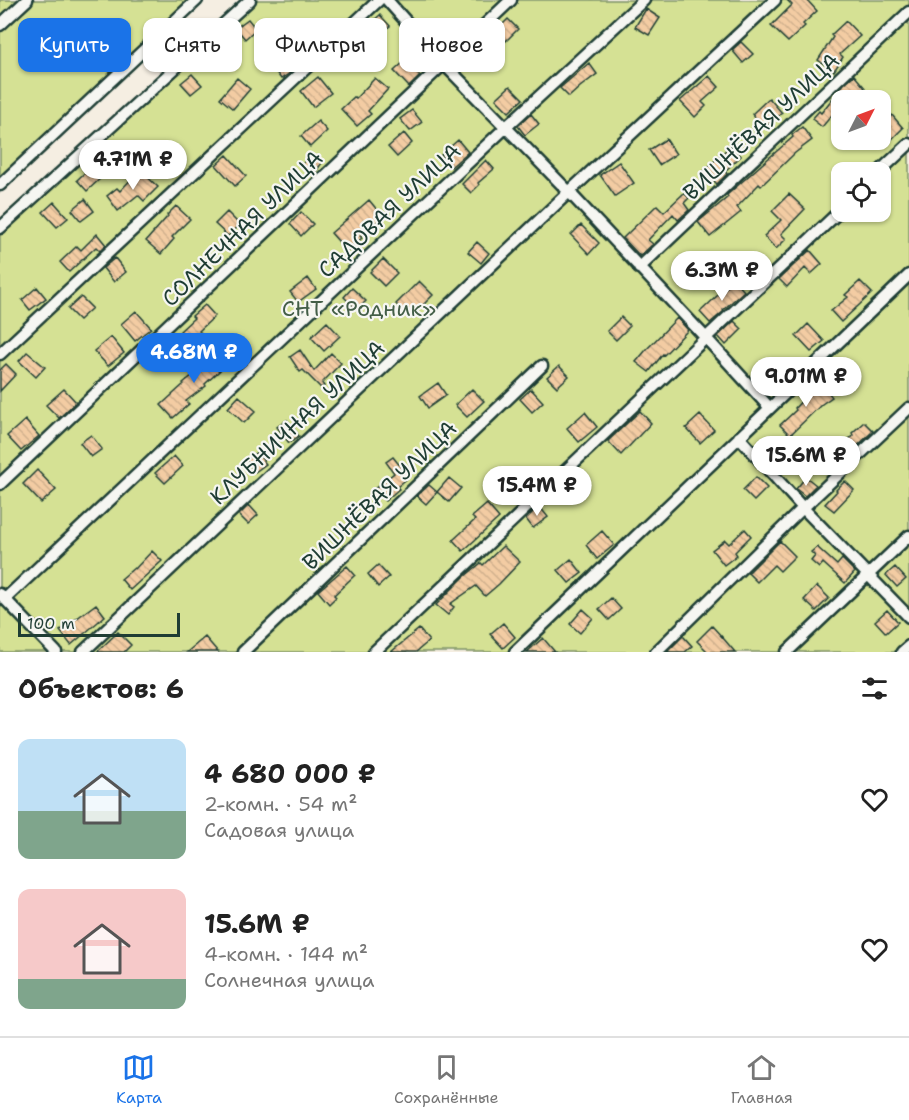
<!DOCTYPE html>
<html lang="ru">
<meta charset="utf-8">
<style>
:root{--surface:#fff;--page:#f2f2f2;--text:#222;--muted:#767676;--line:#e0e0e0;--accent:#1a73e8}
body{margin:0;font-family:"Shantell Sans",sans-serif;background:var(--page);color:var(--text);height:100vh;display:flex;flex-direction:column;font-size:22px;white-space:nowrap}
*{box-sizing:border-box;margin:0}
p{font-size:20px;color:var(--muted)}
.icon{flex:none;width:33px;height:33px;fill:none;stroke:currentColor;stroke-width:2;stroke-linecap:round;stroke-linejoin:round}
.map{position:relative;height:652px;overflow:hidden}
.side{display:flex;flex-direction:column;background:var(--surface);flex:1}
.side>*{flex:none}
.banner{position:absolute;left:18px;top:18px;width:600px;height:54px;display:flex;gap:12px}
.needle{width:39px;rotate:48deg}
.buttons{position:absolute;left:831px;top:90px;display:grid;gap:12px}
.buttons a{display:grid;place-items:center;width:60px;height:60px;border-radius:12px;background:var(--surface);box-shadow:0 2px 4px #0004;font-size:30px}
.scale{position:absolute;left:18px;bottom:15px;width:162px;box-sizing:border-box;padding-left:6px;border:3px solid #1f3d34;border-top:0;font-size:16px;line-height:21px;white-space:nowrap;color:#1f3d34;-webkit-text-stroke:4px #f6f6f2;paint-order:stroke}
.price{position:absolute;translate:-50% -51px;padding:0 14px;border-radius:21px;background:#fff;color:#222;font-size:20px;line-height:39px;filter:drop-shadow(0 2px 3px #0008)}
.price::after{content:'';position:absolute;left:50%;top:36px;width:18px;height:14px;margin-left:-9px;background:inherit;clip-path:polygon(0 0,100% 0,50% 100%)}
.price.selected{background:var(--accent);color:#fff}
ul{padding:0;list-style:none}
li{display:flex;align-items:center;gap:18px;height:150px;padding:0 18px}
li span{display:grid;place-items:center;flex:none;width:168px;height:120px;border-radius:12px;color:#555}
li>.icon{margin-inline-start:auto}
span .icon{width:72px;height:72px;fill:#fffc;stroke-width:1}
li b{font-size:26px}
h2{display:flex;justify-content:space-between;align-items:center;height:72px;padding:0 18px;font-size:26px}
.chip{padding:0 21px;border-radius:12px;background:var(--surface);box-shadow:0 2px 4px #0004;font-size:21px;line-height:54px}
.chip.selected{background:var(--accent);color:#fff}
.tabs{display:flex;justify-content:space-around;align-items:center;height:84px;border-top:2px solid var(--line);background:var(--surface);font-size:16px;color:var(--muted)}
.tabs a{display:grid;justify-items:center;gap:3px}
.tabs .selected{color:var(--accent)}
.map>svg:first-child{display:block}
</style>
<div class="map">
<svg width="909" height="652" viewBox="0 0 909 652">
<defs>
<pattern id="building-back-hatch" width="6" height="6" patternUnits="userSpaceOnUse" patternTransform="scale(1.5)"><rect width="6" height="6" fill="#f3cca3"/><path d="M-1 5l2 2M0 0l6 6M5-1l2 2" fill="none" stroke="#d0b08d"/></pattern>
</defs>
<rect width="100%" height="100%" fill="#f5eee2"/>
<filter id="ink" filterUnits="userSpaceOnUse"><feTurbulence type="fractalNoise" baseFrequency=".0167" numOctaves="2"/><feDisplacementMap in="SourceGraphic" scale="12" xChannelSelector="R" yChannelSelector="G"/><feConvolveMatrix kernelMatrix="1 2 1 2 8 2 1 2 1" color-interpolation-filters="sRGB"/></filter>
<g filter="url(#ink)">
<path fill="#d5e194" stroke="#7a8f64" stroke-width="1.5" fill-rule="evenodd" d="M0,0H202L0,189Z
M246,0H909V652H0V234ZM842,100H880V140H842ZM842,172H880V212H842Z"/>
<path fill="url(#building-back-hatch)" stroke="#1f3d34" stroke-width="1.5" d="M787,0H807L817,11L803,24L805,26L788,42L771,26L792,5Z
M646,9L660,18L649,35L635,27Z
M380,15L390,26L370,43L372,45L360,57L347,43Z
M248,19L256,29L245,39L236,28Z
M508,19L518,29L506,41L496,31Z
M846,21L860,36L840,54L843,57L834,71L818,60L833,37L831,35Z
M741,42L753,54L743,63L732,50Z
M300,45L307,53L288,71L290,73L281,79L273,68L282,62Z
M406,60L420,76L409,87L394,71Z
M589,63L597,74L580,87L569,97L560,88Z
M192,74L202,85L191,94L181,83Z
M854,75L865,88L850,100H842V103L822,127L812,119L819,111L821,113L844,84Z
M709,76L719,87L702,102L706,106L695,117L680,101Z
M318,77L331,93L313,107L301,91Z
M237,78L250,89L233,109L220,98Z
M375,78L388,89L368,111L371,114L357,126L341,109L354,97L356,98Z
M510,86L523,99L509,112L496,99Z
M769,98L782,113L764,128L752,114Z
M412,110L422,122L410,131L400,119Z
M531,114L539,124L525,135L518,126Z
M892,115L903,128L891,140L880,129V126Z
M318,121L327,131L310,147L301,136Z
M802,127L812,140L795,153L761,186L759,184L737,207L741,212L710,237L698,222L728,197L727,195L770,157L793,137L792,135Z
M404,133L412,143L397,157L388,147Z
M666,139L676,154L659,165L649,150Z
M458,140L468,152L451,167L441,155Z
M731,145L741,156L725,171L727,174L717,184L704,171Z
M108,151L118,162L87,191L77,180Z
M310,154L322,163L314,174L302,165Z
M227,155L246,176L235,186L216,165Z
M486,160L494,169L478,183L479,185L471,193L462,184Z
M619,162L634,183L615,196L600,175Z
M140,170L158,187L144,201L138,195L118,211L107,196L117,188L120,191Z
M684,193L689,198L684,203L689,210L678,220L673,214L648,240L653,244L640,256L623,238L657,205L664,212Z
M789,194L805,209L781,234L786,239L776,249L764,236L781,220L772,211Z
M85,199L94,211L81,221L72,210Z
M369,200L383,217L360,236L362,238L347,251L331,233Z
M54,202L68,218L57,227L43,212Z
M176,206L190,219L172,237L174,239L161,254L146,241L168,216L167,215Z
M227,212L240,225L228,236L215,224Z
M301,212L313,224L301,236L290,224Z
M581,225L599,243L589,254L571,235Z
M97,234L106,245L100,251L96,247L69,272L60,262L77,246L81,250Z
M477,242L489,253L481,263L468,252Z
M810,250L822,264L811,274L805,268L787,287L779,279Z
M115,258L126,272L114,282L103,268Z
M383,259L397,273L384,286L370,272Z
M308,278L316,289L298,302L290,292Z
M734,280L744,291L723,310L724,311L710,323L700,312Z
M419,281L433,295L410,318L396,304Z
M860,281L872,293L841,322L831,311L848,297L845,295Z
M37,287L46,298L30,310L22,300Z
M352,288L366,301L357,310L344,297Z
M81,297L92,308L79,320L68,309Z
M205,305L215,316L199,331L201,333L190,343L180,331L194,318L192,316Z
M136,311L151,328L135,341L121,324Z
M621,317L630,326L616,340L607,331Z
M677,318L688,330L664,355L663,354L649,372L636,362L646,350Z
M734,321L742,329L726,345L718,336Z
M327,322L340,336L324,351L311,337Z
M808,324L824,341L811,352L796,336Z
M111,337L124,353L108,366L94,351Z
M216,350L228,363L205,384L206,386L186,401L189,404L173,418L161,405L184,384L183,383L203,367L200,365Z
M300,350L314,371L331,353L341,363L322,383L324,386L321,388L303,370L300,372L290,357Z
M27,352L45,367L36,377L19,361Z
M781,361L793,371L785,380L773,370Z
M6,364L16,374L0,391V370Z
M559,366L569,376L557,387L547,377Z
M438,383L446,395L428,408L420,396Z
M821,383L832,397L822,404L790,435L780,425L796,410L795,408L812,390Z
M64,389L76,402L59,418L46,405Z
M472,389L484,401L467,417L455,405Z
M531,389L543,402L532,412L520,399Z
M239,396L256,411L244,423L228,408Z
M640,411L651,423L621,455L608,441Z
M585,412L597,427L579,442L567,428Z
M700,415L714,430L700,443L686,428Z
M25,420L39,436L21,451L7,436Z
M287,420L299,436L289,443L277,427Z
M864,422L873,431L830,472L814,453L820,447L830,460L853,435L852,433Z
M91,435L102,449L91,457L80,443Z
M257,452L266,464L255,472L246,460Z
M174,456L183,466L165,483L155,473Z
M393,457L409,477L397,487L399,489L385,501L374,489L394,473L386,462Z
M37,470L56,490L41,503L23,484Z
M756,477L767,488L754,501L743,490Z
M806,477L816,485L805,496L796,489Z
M449,478L461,488L449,502L437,492Z
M845,481L854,490L834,511L825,504L837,491L836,490Z
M513,484L524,495L513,506L502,494Z
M429,485L437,492L426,504L417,496Z
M487,504L499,518L463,551L453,540L475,520L472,517Z
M249,505L258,515L248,524L239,515Z
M539,506L548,517L533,528L526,519Z
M745,529L751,536L735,552L737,555L724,565L712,550L725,540L729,544Z
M602,531L614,545L597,559L586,545Z
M780,541L795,556L780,571L774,565L757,582L748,573Z
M503,546L520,562L499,584L485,596L476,586L450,604L454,607L448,615L436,605L464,577L481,563L483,565Z
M817,547L837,565L842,559L855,572L845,583L823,563L819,568L811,561L815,556L811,552Z
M152,551L162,561L130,590L121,579L134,568L135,569Z
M571,559L582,573L569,583L558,570Z
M378,565L389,577L378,587L368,574Z
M347,566L355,575L334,595L336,597L329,604L318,591Z
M895,567L906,579L897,587L886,575Z
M817,586L829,598L816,611L804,600Z
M611,598L621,609L609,620L599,609Z
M96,604L105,616L71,645L60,631Z
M583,609L593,618L580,633L570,624Z
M887,610L898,622L886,633L875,621Z
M503,623L515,637L503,648L490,634Z
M712,626L723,638L735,652H708L697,641Z
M419,629L429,641L416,652H391Z
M118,632L131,645L124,652H97Z
M683,636L692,646L685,652H667Z
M205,637L218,652H187Z
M543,638L555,652H527Z"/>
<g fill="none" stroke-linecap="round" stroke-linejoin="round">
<defs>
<path id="minor" d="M387,0L443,63L569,192L706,338L769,407
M0,25L27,0
M879,172L909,144
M0,185L197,0
M0,228L250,0
M639,268L909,12
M0,354L379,0
M739,437L803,508L909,617
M0,484L511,0
M0,594L56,652
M5,599L505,128L644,0
M83,652L569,192L775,0
M243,652L542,366
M374,652L842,209
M515,652L909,275
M656,652L803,508L909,408
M787,652L909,536
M902,652L909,646"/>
</defs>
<use href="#minor" stroke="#1f3d34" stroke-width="15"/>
<use href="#minor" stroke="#f6f6f2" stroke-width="10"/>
</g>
</g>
<g text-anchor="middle" stroke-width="4.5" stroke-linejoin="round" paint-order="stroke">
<g font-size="22" fill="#1f3d34" stroke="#f6f6f2">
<text transform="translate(761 126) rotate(-43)" y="8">ВИШНЁВАЯ УЛИЦА</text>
<text transform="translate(389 210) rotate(-43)" y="8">САДОВАЯ УЛИЦА</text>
<text transform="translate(242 228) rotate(-44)" y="8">СОЛНЕЧНАЯ УЛИЦА</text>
<text transform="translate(297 422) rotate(-43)" y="8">КЛУБНИЧНАЯ УЛИЦА</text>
<text transform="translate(379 495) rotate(-44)" y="8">ВИШНЁВАЯ УЛИЦА</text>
</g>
<g font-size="22" fill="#435e47" stroke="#f6f6f2">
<text x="359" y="316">СНТ «Родник»</text>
</g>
</g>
</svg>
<div class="buttons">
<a><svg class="needle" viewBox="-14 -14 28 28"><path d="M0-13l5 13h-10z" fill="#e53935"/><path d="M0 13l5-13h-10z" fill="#767676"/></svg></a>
<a><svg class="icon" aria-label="locate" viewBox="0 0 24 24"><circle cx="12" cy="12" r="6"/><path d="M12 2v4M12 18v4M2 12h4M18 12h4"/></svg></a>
</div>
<div class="scale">100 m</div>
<b class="price" style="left:133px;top:191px">4.71M ₽</b>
<b class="price" style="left:722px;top:302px">6.3M ₽</b>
<b class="price selected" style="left:194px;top:384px">4.68M ₽</b>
<b class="price" style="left:806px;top:408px">9.01M ₽</b>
<b class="price" style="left:806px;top:487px">15.6M ₽</b>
<b class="price" style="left:537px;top:517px">15.4M ₽</b>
<div class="banner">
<a class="chip selected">Купить</a>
<a class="chip">Снять</a>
<a class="chip">Фильтры</a>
<a class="chip">Новое</a>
</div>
</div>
<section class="side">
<h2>Объектов: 6<svg class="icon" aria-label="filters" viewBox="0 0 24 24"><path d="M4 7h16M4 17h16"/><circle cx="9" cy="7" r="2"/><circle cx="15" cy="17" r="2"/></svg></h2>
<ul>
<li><span style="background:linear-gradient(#bfe0f5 60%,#7fa58c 0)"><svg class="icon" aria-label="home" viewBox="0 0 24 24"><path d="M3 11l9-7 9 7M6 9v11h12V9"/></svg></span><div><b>4 680 000 ₽</b><p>2-комн. · 54 m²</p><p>Садовая улица</p></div><svg class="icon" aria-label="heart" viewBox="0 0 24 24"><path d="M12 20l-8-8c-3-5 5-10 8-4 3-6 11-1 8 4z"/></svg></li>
<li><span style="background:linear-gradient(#f6c9c9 75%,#7fa58c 0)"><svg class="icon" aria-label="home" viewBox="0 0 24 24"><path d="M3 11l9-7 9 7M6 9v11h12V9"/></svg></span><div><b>15.6M ₽</b><p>4-комн. · 144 m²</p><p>Солнечная улица</p></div><svg class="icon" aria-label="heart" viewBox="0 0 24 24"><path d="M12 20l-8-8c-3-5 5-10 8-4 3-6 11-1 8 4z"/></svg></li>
</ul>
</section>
<nav class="tabs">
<a class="selected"><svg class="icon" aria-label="map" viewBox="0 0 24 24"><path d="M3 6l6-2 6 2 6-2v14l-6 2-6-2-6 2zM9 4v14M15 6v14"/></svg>Карта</a>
<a><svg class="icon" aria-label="saved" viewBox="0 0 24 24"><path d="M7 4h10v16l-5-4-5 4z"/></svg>Сохранённые</a>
<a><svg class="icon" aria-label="home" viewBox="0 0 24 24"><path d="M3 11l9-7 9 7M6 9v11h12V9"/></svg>Главная</a>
</nav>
